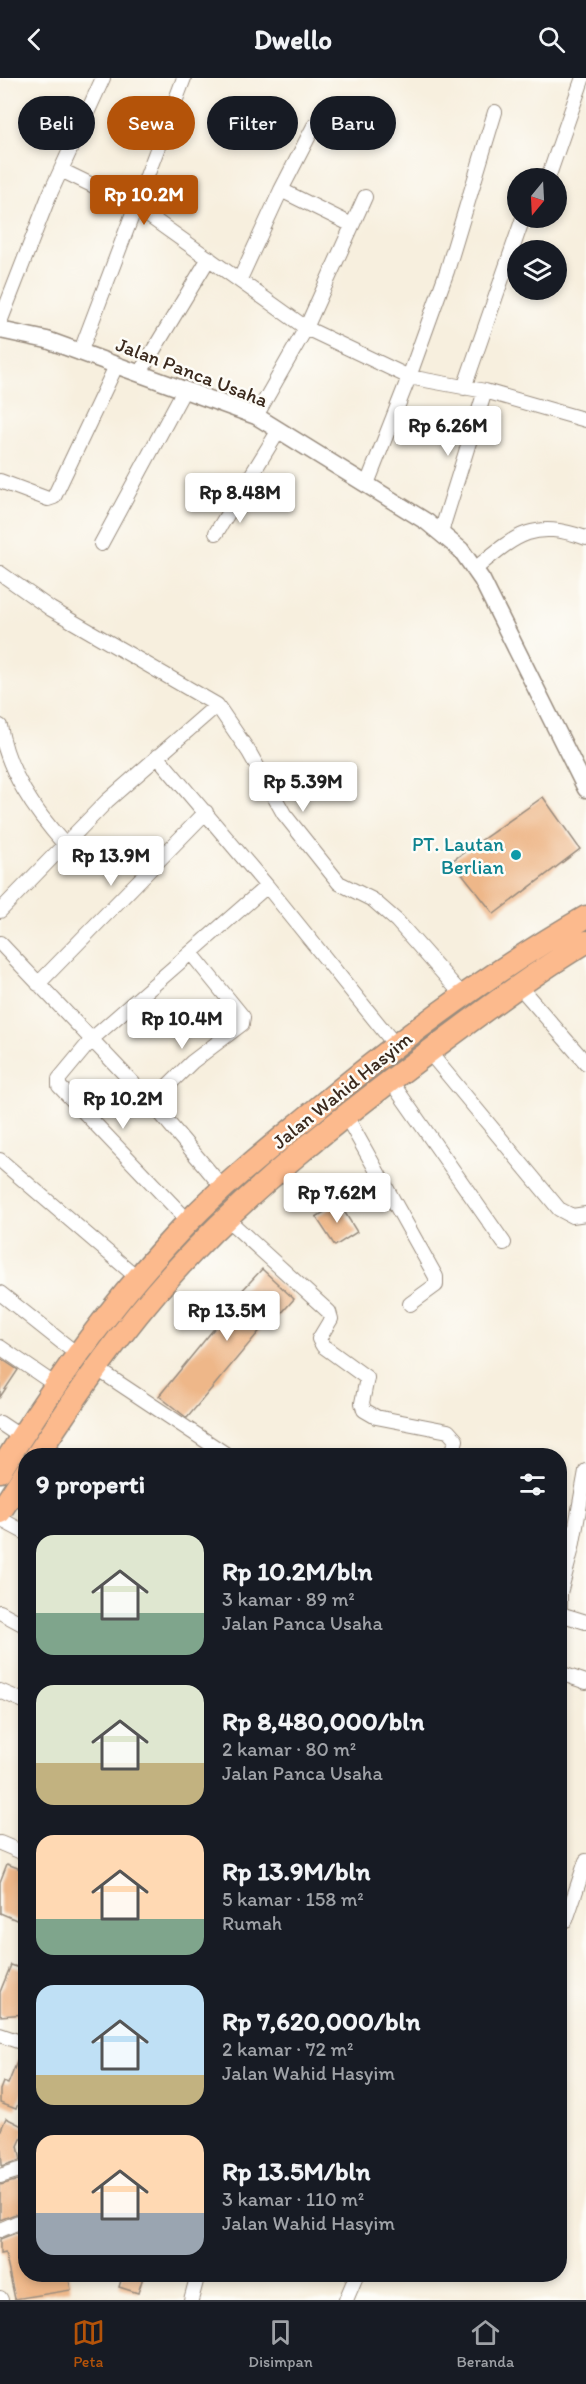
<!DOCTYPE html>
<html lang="id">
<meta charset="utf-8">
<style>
:root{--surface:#171b24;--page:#242831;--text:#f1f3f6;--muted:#9ea1a6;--line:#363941;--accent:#b45309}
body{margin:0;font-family:Itim,sans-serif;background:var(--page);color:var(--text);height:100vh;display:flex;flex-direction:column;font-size:22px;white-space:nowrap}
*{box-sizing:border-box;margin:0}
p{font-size:20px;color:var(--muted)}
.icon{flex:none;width:33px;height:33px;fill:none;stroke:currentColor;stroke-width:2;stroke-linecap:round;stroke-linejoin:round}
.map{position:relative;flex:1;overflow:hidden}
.side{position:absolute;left:18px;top:1370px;width:549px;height:834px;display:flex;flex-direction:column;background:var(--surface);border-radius:24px;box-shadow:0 3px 9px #0003}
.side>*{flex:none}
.banner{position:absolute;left:18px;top:18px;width:550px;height:54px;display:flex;gap:12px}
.needle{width:39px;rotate:198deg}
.controls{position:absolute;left:507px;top:90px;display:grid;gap:12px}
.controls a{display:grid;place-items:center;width:60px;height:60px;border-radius:50%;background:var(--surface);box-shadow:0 3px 9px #0003;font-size:30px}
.price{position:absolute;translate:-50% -51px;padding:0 14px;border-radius:6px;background:#fff;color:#222;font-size:20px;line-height:39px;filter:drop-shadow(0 2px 3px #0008)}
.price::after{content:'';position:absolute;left:50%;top:36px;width:18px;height:14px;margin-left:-9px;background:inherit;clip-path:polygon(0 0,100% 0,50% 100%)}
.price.selected{background:var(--accent);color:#fff}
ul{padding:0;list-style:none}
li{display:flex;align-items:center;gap:18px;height:150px;padding:0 18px}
li span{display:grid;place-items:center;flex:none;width:168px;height:120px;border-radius:18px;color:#555}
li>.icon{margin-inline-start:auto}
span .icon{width:72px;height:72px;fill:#fffc;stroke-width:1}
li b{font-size:26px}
h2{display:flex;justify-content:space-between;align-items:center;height:72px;padding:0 18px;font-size:26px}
.pill{padding:0 21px;border-radius:27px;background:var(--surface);box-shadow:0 3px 9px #0003;font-size:21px;line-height:54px}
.pill.selected{background:var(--accent);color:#fff}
header{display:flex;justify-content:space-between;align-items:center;height:78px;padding:0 18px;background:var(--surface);font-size:27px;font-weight:800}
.tabs{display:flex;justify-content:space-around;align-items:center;height:84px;border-top:2px solid var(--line);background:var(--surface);font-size:16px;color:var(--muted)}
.tabs a{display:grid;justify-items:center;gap:3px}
.tabs .selected{color:var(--accent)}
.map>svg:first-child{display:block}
</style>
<header><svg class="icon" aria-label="back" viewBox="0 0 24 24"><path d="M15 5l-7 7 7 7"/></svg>Dwello<svg class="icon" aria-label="search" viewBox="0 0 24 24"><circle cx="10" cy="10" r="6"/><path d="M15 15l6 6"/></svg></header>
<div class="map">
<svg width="586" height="2222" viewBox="0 0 586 2222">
<rect width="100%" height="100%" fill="#fdfcf7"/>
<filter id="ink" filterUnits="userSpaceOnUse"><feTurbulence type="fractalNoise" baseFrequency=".0167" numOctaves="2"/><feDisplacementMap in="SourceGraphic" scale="12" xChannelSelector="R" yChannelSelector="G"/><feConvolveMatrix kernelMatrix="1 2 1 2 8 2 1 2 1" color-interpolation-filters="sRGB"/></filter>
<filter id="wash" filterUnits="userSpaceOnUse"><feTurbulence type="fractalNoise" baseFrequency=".008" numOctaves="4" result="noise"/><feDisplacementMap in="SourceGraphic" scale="24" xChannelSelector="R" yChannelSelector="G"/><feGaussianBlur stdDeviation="1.35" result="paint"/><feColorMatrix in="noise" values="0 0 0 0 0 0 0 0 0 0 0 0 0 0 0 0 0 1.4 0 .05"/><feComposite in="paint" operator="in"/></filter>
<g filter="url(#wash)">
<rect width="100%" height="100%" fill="#f7efde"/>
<g id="blocks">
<path fill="#eeb789" d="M543,719L580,771L494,836L452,783Z
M339,1125L357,1154L335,1168L316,1139Z
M262,1191L294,1221L271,1247L267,1244L187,1340L159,1318L240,1219L238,1217Z
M0,1280L18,1292L0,1319Z
M7,1786L26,1793V1801L18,1818L26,1821V1846L0,1835V1804Z
M11,1887L26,1892V1936L0,1938V1914Z
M21,1974L26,1975L25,2008L16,2031L0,2025V2012L3,2004L8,2006Z
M6,2040L26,2050L18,2068L21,2082L2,2088L0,2054Z
M26,2100V2135H18L0,2142V2107Z
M26,2151V2199L68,2196L71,2212L15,2221L5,2175L0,2176V2161Z
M123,2196H144L138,2215L119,2209Z"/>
</g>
</g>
<g filter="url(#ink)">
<use href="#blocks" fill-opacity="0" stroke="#998c7e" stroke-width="1.5"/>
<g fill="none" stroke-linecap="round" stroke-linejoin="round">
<defs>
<path id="minor" d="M314,48L281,112L352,147
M63,93L135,128L306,250L409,299L447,193L495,34
M548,100L582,2
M240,201L281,112
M0,244L49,118L103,0
M80,275L184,0
M139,296L209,180
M464,310L523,140
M256,338L306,250L365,119
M0,403L48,421L54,419L116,288
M367,406L409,299L485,313L586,342
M441,454L485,313
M216,455L279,352
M101,466L184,312
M475,491C516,457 533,441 586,460
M0,495L51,531L217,627L249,674L284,736L339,805L373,822L397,843L464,919
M0,648C8,695 34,732 65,767
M157,678L267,808
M0,833L107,723L217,627
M0,865L151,1024L224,1111
M38,906L206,734
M518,907L586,985
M429,974L559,1131L572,1138L586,1136
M390,1002L504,1165
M151,1024L192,984L242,946L243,939L191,875
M345,1036L436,1199V1207L410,1226
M0,1082L139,1201
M227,1141L329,1234L331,1241L319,1261L323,1268L367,1300L362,1325L364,1332L376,1339L448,1353L456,1362L452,1377
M189,1144L59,1008V1001L93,960L267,808L396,968
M0,1215L78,1277
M0,1269L57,1308
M96,1290L227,1377
M0,1345L21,1359
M0,1441L26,1455
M0,1534L26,1548
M560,1535V1515L572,1470L586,1393
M560,1536L586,1544
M560,1595L586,1604
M0,1613L26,1624
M0,1765L26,1776
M560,1844L566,1842L586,1783
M0,1957L26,1966
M0,2098L26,2090
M0,2152L21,2143
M0,2220L1,2222
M191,2222L198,2196
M346,2222L357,2196"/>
<path id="tertiary" d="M0,252L47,262L256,338L427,444L461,472L482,502L586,711"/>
<path id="trunk" d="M37,1377C79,1314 122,1251 173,1195C249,1111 339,1041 430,973C481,935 531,897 586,864
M0,1393C54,1305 116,1219 188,1144C225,1106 266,1073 307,1039C394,966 487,896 586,839
M0,1434L26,1394"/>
</defs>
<use href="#minor" stroke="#998c7e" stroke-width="16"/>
<use href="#tertiary" stroke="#998c7e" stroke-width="19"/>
<use href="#trunk" stroke="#998c7e" stroke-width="25"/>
<use href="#minor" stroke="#fff" stroke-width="14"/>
<use href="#tertiary" stroke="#fff" stroke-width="16"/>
<use href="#trunk" stroke="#fcba8d" stroke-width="22"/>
</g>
</g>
<circle fill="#0f9aa8" stroke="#fdfcf7" stroke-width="2" cx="516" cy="777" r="6"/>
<g text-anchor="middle" stroke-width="5" stroke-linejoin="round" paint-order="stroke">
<g font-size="20" fill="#3b2a1e" stroke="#fdfcf7">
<text transform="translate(192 294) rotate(21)" y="7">Jalan Panca Usaha</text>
<text transform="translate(342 1012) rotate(-39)" y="7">Jalan Wahid Hasyim</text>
</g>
<g font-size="20" fill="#0d838f" stroke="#fdfcf7" text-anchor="end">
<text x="504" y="773">PT. Lautan<tspan x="504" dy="23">Berlian</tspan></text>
</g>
</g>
</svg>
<div class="controls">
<a><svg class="needle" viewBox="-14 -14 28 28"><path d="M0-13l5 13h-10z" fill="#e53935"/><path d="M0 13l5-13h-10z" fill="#9ea1a6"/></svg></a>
<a><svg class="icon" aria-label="layers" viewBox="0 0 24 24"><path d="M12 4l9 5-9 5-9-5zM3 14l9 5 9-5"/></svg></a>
</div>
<b class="price selected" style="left:144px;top:148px">Rp 10.2M</b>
<b class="price" style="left:448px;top:379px">Rp 6.26M</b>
<b class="price" style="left:240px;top:446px">Rp 8.48M</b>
<b class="price" style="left:303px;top:735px">Rp 5.39M</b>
<b class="price" style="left:111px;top:809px">Rp 13.9M</b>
<b class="price" style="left:182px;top:972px">Rp 10.4M</b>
<b class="price" style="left:123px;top:1052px">Rp 10.2M</b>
<b class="price" style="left:337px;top:1146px">Rp 7.62M</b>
<b class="price" style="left:227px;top:1264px">Rp 13.5M</b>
<div class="banner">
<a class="pill">Beli</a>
<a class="pill selected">Sewa</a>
<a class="pill">Filter</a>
<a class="pill">Baru</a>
</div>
<section class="side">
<h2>9 properti<svg class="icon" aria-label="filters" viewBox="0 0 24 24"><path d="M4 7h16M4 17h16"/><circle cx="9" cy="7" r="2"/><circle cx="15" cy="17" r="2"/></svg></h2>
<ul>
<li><span style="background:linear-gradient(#dfe7d0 65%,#7fa58c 0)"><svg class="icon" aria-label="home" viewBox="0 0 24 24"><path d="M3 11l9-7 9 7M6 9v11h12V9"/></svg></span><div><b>Rp 10.2M/bln</b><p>3 kamar · 89 m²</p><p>Jalan Panca Usaha</p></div></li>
<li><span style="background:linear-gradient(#dfe7d0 65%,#c2b280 0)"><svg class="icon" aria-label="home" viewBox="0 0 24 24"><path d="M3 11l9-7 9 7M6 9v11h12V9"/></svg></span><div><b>Rp 8,480,000/bln</b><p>2 kamar · 80 m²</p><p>Jalan Panca Usaha</p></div></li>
<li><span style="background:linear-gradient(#ffd9b3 70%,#7fa58c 0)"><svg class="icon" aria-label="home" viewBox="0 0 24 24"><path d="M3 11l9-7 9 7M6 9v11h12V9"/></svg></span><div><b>Rp 13.9M/bln</b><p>5 kamar · 158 m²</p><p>Rumah</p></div></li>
<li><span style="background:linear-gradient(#bfe0f5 75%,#c2b280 0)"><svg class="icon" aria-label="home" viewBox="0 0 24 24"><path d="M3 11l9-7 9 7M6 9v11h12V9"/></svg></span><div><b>Rp 7,620,000/bln</b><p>2 kamar · 72 m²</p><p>Jalan Wahid Hasyim</p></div></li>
<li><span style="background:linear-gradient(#ffd9b3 65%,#9aa5b1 0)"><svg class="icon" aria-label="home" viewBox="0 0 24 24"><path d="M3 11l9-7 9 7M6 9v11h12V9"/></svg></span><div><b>Rp 13.5M/bln</b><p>3 kamar · 110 m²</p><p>Jalan Wahid Hasyim</p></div></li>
</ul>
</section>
</div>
<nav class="tabs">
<a class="selected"><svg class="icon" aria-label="map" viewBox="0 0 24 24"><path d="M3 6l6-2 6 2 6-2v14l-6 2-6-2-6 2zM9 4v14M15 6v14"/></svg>Peta</a>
<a><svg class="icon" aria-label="saved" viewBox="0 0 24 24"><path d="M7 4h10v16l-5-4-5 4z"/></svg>Disimpan</a>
<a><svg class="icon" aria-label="home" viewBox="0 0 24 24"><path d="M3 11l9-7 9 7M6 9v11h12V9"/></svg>Beranda</a>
</nav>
